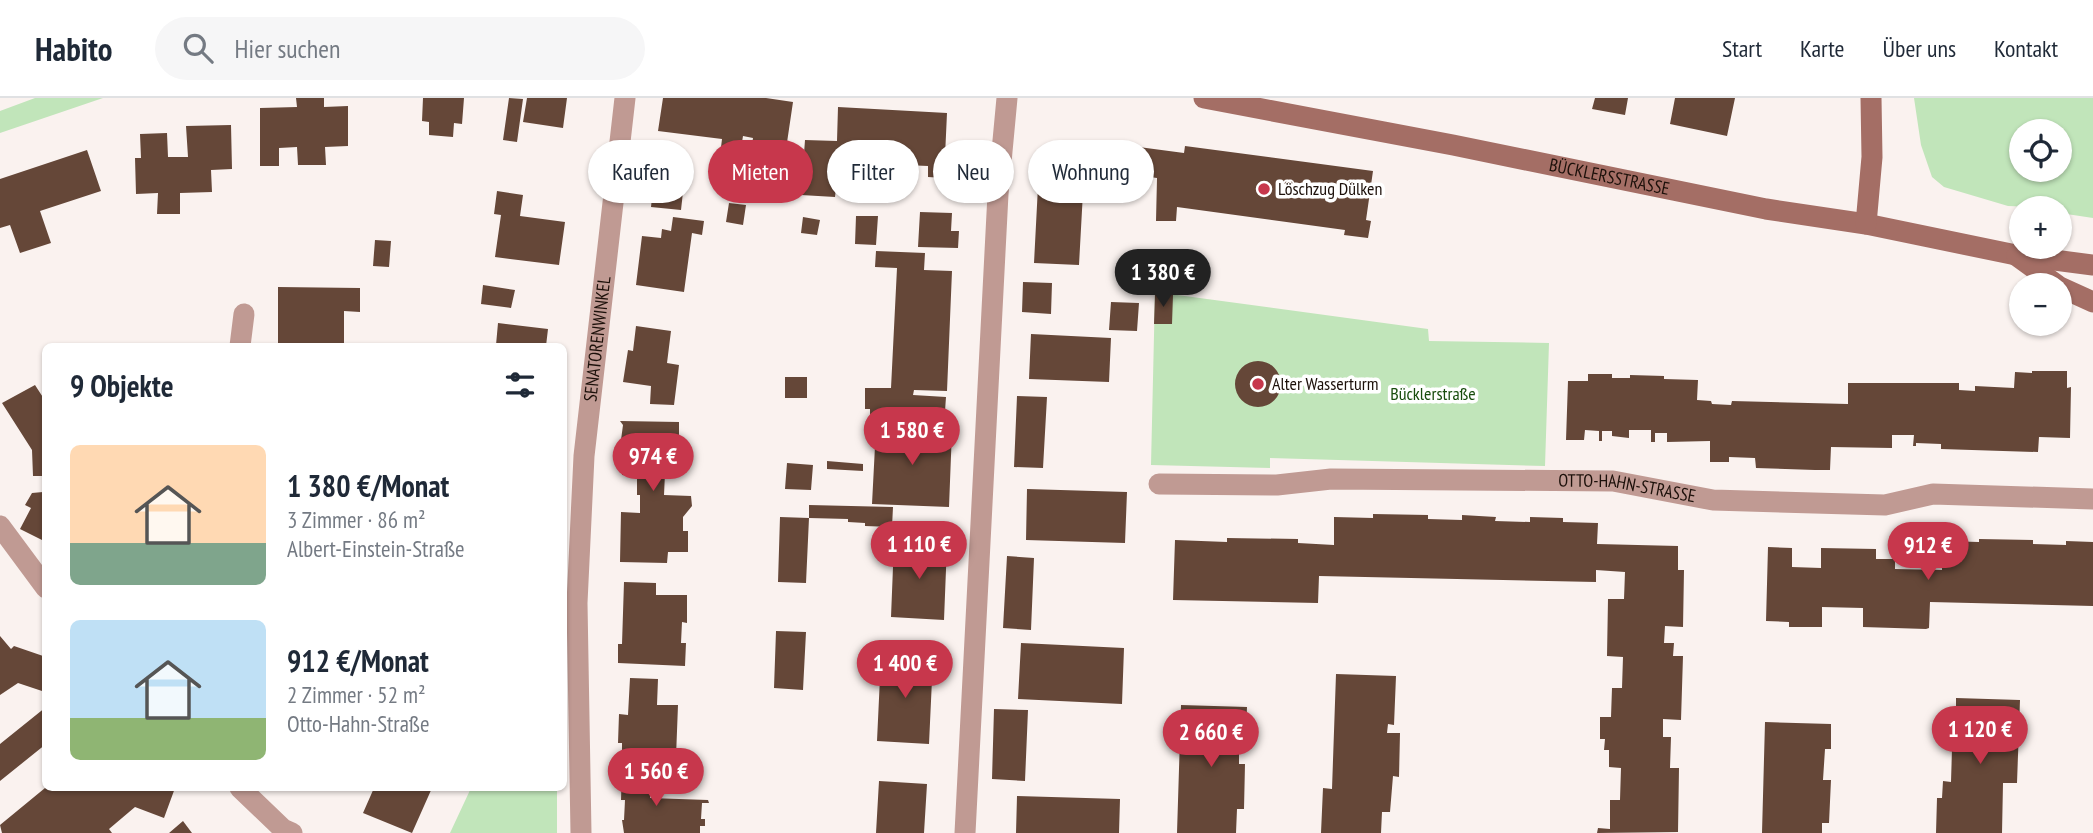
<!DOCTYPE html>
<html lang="de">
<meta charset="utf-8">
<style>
:root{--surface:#fff;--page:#f6f6f7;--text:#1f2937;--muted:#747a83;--line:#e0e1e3;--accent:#c7374c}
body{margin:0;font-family:"PT Sans Narrow",sans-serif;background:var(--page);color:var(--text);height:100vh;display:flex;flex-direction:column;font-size:26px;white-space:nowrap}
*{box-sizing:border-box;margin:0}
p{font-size:23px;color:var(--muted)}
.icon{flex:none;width:38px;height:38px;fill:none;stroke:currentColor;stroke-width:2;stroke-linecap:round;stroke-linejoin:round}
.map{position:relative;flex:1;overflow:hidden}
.panel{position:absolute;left:42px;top:245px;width:525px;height:448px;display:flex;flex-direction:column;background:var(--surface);border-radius:10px;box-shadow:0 2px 5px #0004}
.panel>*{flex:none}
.top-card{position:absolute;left:588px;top:42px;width:665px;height:63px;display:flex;gap:14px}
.fabs{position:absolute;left:2009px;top:21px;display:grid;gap:14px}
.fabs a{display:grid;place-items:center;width:63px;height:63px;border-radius:50%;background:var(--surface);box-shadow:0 2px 5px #0004;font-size:35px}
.price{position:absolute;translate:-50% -60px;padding:0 16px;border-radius:24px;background:var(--accent);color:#fff;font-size:23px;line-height:46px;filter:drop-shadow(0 2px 4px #0008)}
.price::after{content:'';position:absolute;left:50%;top:42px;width:21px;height:16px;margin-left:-10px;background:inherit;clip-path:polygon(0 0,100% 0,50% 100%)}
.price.on{background:#222;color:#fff}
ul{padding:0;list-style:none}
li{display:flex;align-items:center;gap:21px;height:175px;padding:0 28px}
li span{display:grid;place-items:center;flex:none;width:196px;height:140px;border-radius:10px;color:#555}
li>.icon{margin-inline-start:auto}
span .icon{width:84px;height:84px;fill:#fffc;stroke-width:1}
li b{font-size:30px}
h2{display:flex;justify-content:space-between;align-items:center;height:84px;padding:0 28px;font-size:30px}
.pill{padding:0 24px;border-radius:32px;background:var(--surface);box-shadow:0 2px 5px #0004;font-size:24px;line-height:63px}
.pill.on{background:var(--accent);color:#fff}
header{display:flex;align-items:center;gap:42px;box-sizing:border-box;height:98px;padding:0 35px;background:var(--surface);border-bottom:2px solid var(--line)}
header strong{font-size:33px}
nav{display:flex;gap:38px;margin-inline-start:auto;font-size:24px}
.search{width:490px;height:63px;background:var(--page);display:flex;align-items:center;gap:18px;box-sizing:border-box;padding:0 24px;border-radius:38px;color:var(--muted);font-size:26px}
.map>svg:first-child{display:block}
</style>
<header>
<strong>Habito</strong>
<div class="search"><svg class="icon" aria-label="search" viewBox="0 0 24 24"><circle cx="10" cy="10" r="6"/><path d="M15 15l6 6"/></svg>Hier suchen</div>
<nav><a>Start</a><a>Karte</a><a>Über uns</a><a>Kontakt</a></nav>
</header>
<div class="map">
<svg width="2093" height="735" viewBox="0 0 2093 735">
<rect width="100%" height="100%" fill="#faf2ef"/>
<path fill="#c1e5ba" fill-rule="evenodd" d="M35,0H103L0,35V13Z
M1914,0H2093V120L2060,115V110L2008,108L1944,89L1932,79L1921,47ZM2060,33V72H2021V33Z
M1155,194L1428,231L1429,243L1549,245L1545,368L1270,360V370L1151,367Z
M471,690H557V735H450Z"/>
<path fill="#654738" d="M296,0H324V9L348,8V48L325,49L326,67H298L297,49L279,50V68H260V10L297,9Z
M423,0H464L462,26L454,25L453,39L429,37V24L422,23Z
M509,0L523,1L517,44L503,42Z
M527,0H567L563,30L523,24Z
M663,0H766L793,4L785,58L751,53L753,40L743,38L738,69L719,66L722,41L658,33Z
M1595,0H1628L1625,17L1592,11Z
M1675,0H1735L1727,38L1670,26Z
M838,9L947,15L944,80L928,79V68L858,65V74L838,73L835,99L801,97L805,42L837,43Z
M231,27L232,71L211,72L212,94L180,95V116H157L158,95L136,96L135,60H141L140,36L167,35L168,59H188L186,28Z
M1086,42L1184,55L1185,48L1373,73L1366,122L1371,123L1368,140L1344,137L1345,132L1177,109L1176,123H1156L1157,80L1104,73L1102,95L1083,94L1079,167L1034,165L1039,69L1083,71Z
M87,52L101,93L40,113L51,145L20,155L10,127L0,130V81Z
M653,90L683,94L681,112L651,109Z
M497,93L523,97L520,118L565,124L559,167L495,159L501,117L494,116Z
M729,105L746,107L743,127L726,124Z
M920,114L952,115L951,133H959L958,150L918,149Z
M856,118H878L876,147L855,146Z
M673,119L704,123L702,137L692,135L684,194L636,187L642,138L661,140L662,131L671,133Z
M803,119L820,122L817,137L801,135Z
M375,142L391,143L389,169L373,168Z
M876,153L925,155L924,172L952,173L947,293L914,292L913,297L946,299L945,313L896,312V326L870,325V311H865V290H891L897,170L875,169Z
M1023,184L1052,185L1051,216L1022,214Z
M483,187L515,192L511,210L481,206Z
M278,189L360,190V214L344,213V248H278Z
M1155,196L1173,197L1172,226H1154Z
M1111,204L1139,205L1137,233L1109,232Z
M498,225L548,231L546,248L496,247Z
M636,228L671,233L667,265L679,267L674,307L650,306L651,288L623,284L628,252L633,253Z
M1031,236L1111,240L1109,284L1029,281Z
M1235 286a23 23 0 1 1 46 0a23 23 0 1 1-46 0Z
M2032,273H2067V290L2071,289L2070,340L2039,339L2038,354L1941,351V346L1916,345V348H1913L1914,337H1892V350L1831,349L1830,372H1815L1756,370L1755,360L1729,359V364H1710V343L1667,344V335H1655V344H1651V332H1629V340L1612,338V333H1602V343H1599V333L1585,332L1584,342H1566L1568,283H1588V276H1612V280H1630V277L1664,278V281L1698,282L1697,302L1711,303L1712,306L1731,307L1732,303L1848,306V285H1959V292L1975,293V288L2014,290L2015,274L2032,275Z
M785,279H807V300H785Z
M35,287L46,304V444L20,431L31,410L25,407L32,395L43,394L42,378H33L32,352L2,305Z
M1017,298L1047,299L1043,370L1014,369Z
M620,323L679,324V375H665L664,397L691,398L692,408L683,419V433H688V454H668L667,465L620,464L621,414L640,415V397H637V378L622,377L623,342H621L623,327Z
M876,329L952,332L949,409L872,406Z
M827,363L863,366V373L827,371Z
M787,365L813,367L811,392L785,391Z
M1027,391L1127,394L1125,445L1026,442Z
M809,407L893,409L892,429L865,428V425L848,424V421L809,420Z
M1373,416L1428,417V421L1462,422V417L1496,419L1495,423L1530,424V419L1563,420V424L1598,425L1597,446L1678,448V472H1684L1683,529L1665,528L1664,545H1674L1673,558H1683L1681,622L1663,621V639H1671L1670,670H1679L1678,734L1597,735L1598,730L1610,731V702H1620L1621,670L1609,669V652H1604L1605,641H1600V619H1611L1612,590H1622L1623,559L1607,558L1608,501H1624L1625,474L1596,472V484L1319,478L1318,505L1173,502L1175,442L1227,444V440L1298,441V445L1334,447V419L1373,420Z
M780,419L809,420L806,485L778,484Z
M1979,441L2033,442V446L2066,447V443L2093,444V508L1930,504L1929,530L1926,531L1863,529V510L1822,509V529H1789V524L1766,523L1768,449L1792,450V469L1821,470V450L1876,451V461H1895V471L1942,472V443L1979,444Z
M894,444L947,446L944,522L891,519Z
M1007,458L1034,460L1031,532L1003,530Z
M624,484L656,485V497H687V525L682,524L681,545H686L685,568L618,565V546H622Z
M776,533L806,534L803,592L774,590Z
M0,538L11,551L14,548L46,559V583L42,593L18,585L0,597Z
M1021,545L1124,550L1122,606L1018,601Z
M881,558L933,560L929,646L877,643Z
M1336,576L1396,578L1394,627L1388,626L1387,635H1400L1399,679L1393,678L1390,714H1382L1381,735H1321L1323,690L1332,691Z
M630,580L658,581L657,607H678L676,659L622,657V645H618L619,616L628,617Z
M1956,600L2020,602L2017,685H2003L2002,735H1936L1937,700H1942L1943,683L1951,684L1953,618H1956Z
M1181,607L1247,609L1246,634H1239V666H1245L1244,711H1237L1236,735H1177Z
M46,609V646L0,683V646Z
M994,611L1028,612L1025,683L992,681Z
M1765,624L1831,626V651H1825L1823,682H1831L1829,725H1822V735H1762Z
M622,671H651L650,700L708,702L709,705H702L701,721H705V728H700V735H624L622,722H624L625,702H621Z
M879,683L927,686L924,735H876Z
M45,690H175L164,720L135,709L109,731L112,735H2L0,727Z
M374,690H432L412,735L363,715Z
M1017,698L1120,701L1119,735H1016Z
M183,723L192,735H169Z"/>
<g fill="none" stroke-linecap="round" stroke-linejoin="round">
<g stroke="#c09a93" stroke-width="21">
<path d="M240,248L244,216"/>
<path id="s1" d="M1159,386L1277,387L1331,381L1613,383L1713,402L1885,407L1933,396L2093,401"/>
<path d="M0,428L46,490"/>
<path d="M240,690L283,731L292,735"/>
<path id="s2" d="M581,735L577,505L584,358L625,0"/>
<path d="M965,735L998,96L1007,0"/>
</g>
<g stroke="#a46e65" stroke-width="21">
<path id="s3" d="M1204,0L1453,47L1766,111L1866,126L2016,157L2093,167"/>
<path d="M1866,126L1872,59L1871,0"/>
<path d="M2017,158L2057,187"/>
<path d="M2060,189L2093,204"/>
</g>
</g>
<g fill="#c7374c" stroke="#fff" stroke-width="2.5">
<circle cx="1264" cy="91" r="7"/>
<circle cx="1258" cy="286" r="7"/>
</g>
<g text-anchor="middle" stroke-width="7" stroke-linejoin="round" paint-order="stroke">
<g font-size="18" fill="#1c100a" stroke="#fff">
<text dy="6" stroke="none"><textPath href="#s3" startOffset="413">BÜCKLERSSTRASSE</textPath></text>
<text dy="6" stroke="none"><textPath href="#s2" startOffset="495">SENATORENWINKEL</textPath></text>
<text dy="6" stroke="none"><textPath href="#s1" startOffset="469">OTTO-HAHN-STRASSE</textPath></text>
</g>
<g font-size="18" fill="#1c100a" stroke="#fff" text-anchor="start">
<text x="1278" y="97">Löschzug Dülken</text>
<text x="1272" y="292">Alter Wasserturm</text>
</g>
<g font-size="18" fill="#184c0d" stroke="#fff">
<text x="1433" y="302">Bücklerstraße</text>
</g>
</g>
</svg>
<div class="fabs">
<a><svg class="icon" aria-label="locate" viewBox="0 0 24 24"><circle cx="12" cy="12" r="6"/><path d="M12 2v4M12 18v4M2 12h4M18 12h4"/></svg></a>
<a>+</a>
<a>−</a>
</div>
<b class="price on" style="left:1163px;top:211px">1 380 €</b>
<b class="price" style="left:912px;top:369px">1 580 €</b>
<b class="price" style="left:653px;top:395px">974 €</b>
<b class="price" style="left:919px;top:483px">1 110 €</b>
<b class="price" style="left:1928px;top:484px">912 €</b>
<b class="price" style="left:905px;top:602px">1 400 €</b>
<b class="price" style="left:1980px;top:668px">1 120 €</b>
<b class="price" style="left:1211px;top:671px">2 660 €</b>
<b class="price" style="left:656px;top:710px">1 560 €</b>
<div class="top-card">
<a class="pill">Kaufen</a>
<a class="pill on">Mieten</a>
<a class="pill">Filter</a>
<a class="pill">Neu</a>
<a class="pill">Wohnung</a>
</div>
<section class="panel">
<h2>9 Objekte<svg class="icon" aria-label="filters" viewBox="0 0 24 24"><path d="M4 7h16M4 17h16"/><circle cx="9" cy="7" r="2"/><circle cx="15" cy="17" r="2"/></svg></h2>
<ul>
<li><span style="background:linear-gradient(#ffd9b3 70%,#7fa58c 0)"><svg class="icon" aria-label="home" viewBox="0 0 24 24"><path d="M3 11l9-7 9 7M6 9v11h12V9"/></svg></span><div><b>1 380 €/Monat</b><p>3 Zimmer · 86 m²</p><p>Albert-Einstein-Straße</p></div></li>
<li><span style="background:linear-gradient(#bfe0f5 70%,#8fb573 0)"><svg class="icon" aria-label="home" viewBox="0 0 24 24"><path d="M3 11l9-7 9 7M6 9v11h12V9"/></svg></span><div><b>912 €/Monat</b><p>2 Zimmer · 52 m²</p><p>Otto-Hahn-Straße</p></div></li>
</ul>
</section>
</div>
